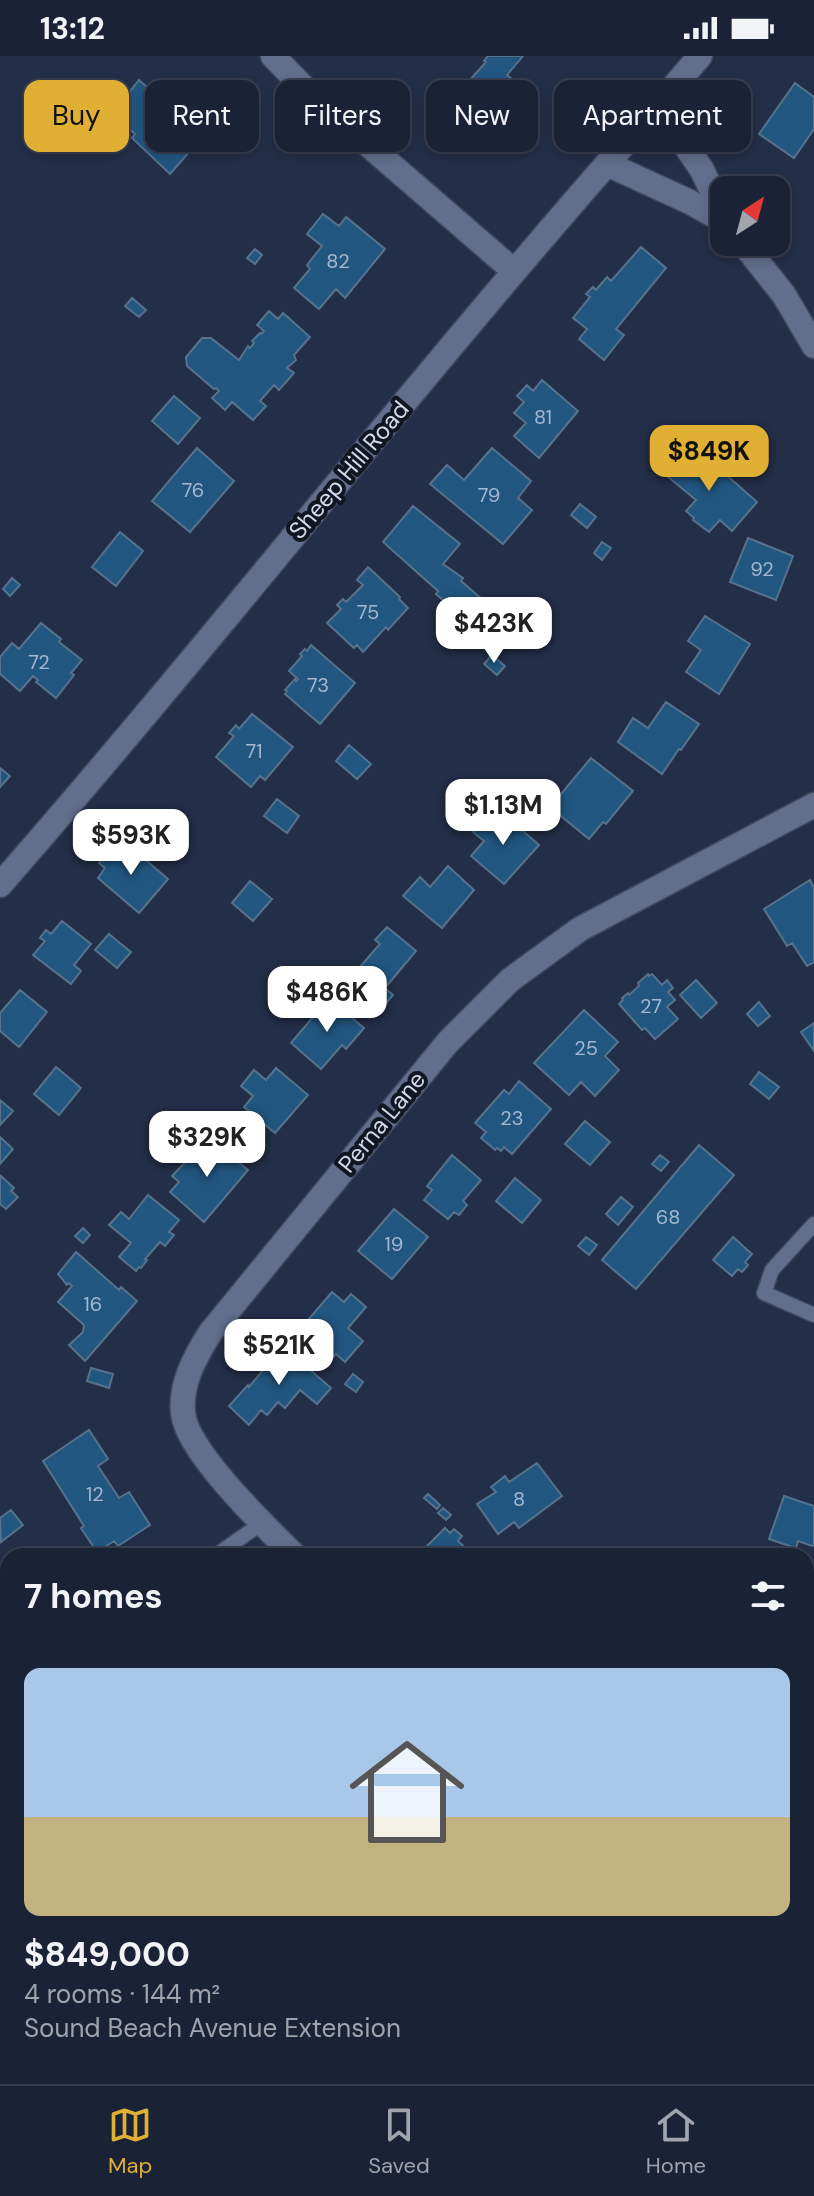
<!DOCTYPE html>
<meta charset="utf-8">
<style>
:root{--surface:#1a2236;--page:#272f42;--text:#f1f3f6;--muted:#9fa4ad;--line:#383f51;--accent:#e0b034}
body{margin:0;font-family:"DM Sans",sans-serif;background:var(--page);color:var(--text);height:100vh;display:flex;flex-direction:column;font-size:30px;white-space:nowrap}
*{box-sizing:border-box;margin:0}
p{font-size:26px;color:var(--muted)}
.icon{flex:none;width:44px;height:44px;fill:none;stroke:currentColor;stroke-width:2;stroke-linecap:round;stroke-linejoin:round}
.map{position:relative;flex:1;overflow:hidden}
.panel{position:absolute;left:0px;top:1492px;width:814px;height:536px;display:flex;flex-direction:column;background:var(--surface);border-radius:24px 24px 0 0;box-shadow:0 4px 12px #0003,0 0 0 2px var(--line)}
.panel>*{flex:none}
.guide{position:absolute;left:24px;top:24px;width:766px;height:72px;display:flex;gap:16px}
.needle{width:52px;rotate:36deg}
.tools{position:absolute;left:710px;top:120px;display:grid;gap:16px}
.tools a{display:grid;place-items:center;width:80px;height:80px;border-radius:16px;background:var(--surface);box-shadow:0 4px 12px #0003,0 0 0 2px var(--line);font-size:40px}
.price{position:absolute;translate:-50% -68px;padding:0 18px;border-radius:16px;background:#fff;color:#222;font-size:26px;line-height:52px;filter:drop-shadow(0 2px 4px #0008)}
.price::after{content:'';position:absolute;left:50%;top:48px;width:24px;height:18px;margin-left:-12px;background:inherit;clip-path:polygon(0 0,100% 0,50% 100%)}
.price.active{background:var(--accent);color:#111}
ul{padding:0;list-style:none}
li{display:grid;align-content:center;gap:16px;height:424px;padding:0 24px}
li+li{border-top:2px solid var(--line)}
li span{display:grid;place-items:center;height:248px;border-radius:16px;color:#555}
li>.icon{margin-inline-start:auto}
span .icon{width:144px;height:144px;fill:#fffc;stroke-width:1}
li b{font-size:34px}
h2{display:flex;justify-content:space-between;align-items:center;height:96px;padding:0 24px;font-size:34px}
.tag{padding:0 28px;border-radius:16px;background:var(--surface);box-shadow:0 4px 12px #0003,0 0 0 2px var(--line);font-size:28px;line-height:72px}
.tag.active{background:var(--accent);color:#111}
.status{display:flex;justify-content:space-between;align-items:center;height:56px;padding:0 40px;background:var(--surface);direction:ltr}
.status svg{height:22px;fill:currentColor}
.menu{display:flex;justify-content:space-around;align-items:center;height:112px;border-top:2px solid var(--line);background:var(--surface);font-size:22px;color:var(--muted)}
.menu a{display:grid;justify-items:center;gap:4px}
.menu .active{color:var(--accent)}
.map>svg:first-child{display:block}
</style>
<div class="status"><b>13:12</b><svg viewBox="0 0 49 12"><path d="M0 12V9h3v3zM5 12V6h3v6zM10 12V3h3v9zM15 12V0h3v12zM26 1h20v11H26zM47 4h2v5h-2z"/></svg></div>
<div class="map">
<svg width="814" height="2028" viewBox="0 0 814 2028">
<rect width="100%" height="100%" fill="#232e48"/>
<path fill="#215681" stroke="#57728b" stroke-width="2" d="M488,0H523L507,19L523,32L510,47L513,50L506,59L502,56L490,70L477,59L458,80L436,62L486,6L484,5Z
M139,24L182,62L169,76L190,95L170,118L132,82L135,78L112,58Z
M795,27L814,41V73L794,102L759,78Z
M323,158L339,170L346,161L385,193L345,242L336,233L319,253L294,232L310,213L307,209L322,190L307,178Z
M641,191L666,212L616,273L624,279L604,304L579,283L587,273L573,262L590,241L586,238L593,231L596,234L607,221L611,225Z
M255,193L262,199L255,208L247,202Z
M132,242L146,254L139,261L125,250Z
M269,255L278,263L283,257L310,281L294,299L296,304L287,312L294,317L279,334L274,329L260,345L266,350L253,364L232,346L225,354L212,342L219,335L216,332L214,333L187,310L186,301L202,282H211L239,304L248,290L250,292L254,287L252,285L260,277L261,278L264,275L257,269Z
M542,324L578,355L539,402L514,380L526,367L514,357L524,346L517,340L527,329L533,335Z
M174,340L200,362L178,388L152,365Z
M682,391L704,410L701,414L713,425L722,415L757,446L732,475L720,464L709,476L693,464L694,462L686,455L696,444L661,415Z
M197,392L234,425L190,476L152,445Z
M492,392L531,425L518,442L532,454L503,488L430,428L447,409L464,424Z
M580,448L596,461L587,472L571,459Z
M413,450L460,488L443,508L463,522L461,525L482,543L462,567L441,549L444,545L436,538L438,535L383,486Z
M120,476L143,495L116,530L92,511Z
M748,482L793,500L776,544L730,526Z
M602,486L611,492L602,504L594,497Z
M368,511L400,541L399,543L408,552L388,574L386,571L363,596L357,589L354,592L327,567L341,553L337,549L343,543L346,546L363,529L357,524Z
M12,522L20,529L10,540L3,533Z
M705,560L750,588L719,638L686,616L701,594L688,585Z
M41,567L61,583L59,586L82,604L71,617L74,619L56,642L36,626L38,624L33,620L20,635L0,618V601L12,587L19,593Z
M311,589L355,627L320,668L285,638L287,635L285,634L295,623L296,625L298,623L289,615L302,600L300,598L305,593L307,595Z
M492,599L505,610L497,619L484,608Z
M666,646L699,668L681,694L679,693L662,718L618,686L633,662L648,672Z
M252,658L293,691L265,724L260,720L251,731L216,701L234,680L229,677L236,669L239,673Z
M349,689L371,708L357,723L336,705Z
M591,702L633,735L606,768L603,766L589,783L550,751Z
M0,712L10,720L0,731Z
M277,743L299,760L287,777L264,760Z
M488,759L498,768L505,759L539,789L504,828L471,800L484,785L473,776Z
M126,787L168,823L139,857L98,822L105,812L99,807L111,792L117,797Z
M448,810L474,834L442,872L403,840L420,821L430,831Z
M810,824L814,832V906L807,910L792,887L787,890L764,853Z
M250,825L272,843L253,865L232,847Z
M62,865L91,888L74,909L81,915L71,928L33,899L45,885L40,882L46,874L51,878Z
M387,871L416,895L385,932L393,939L381,953L359,935L364,931L360,927L367,919L359,912L380,888L375,884Z
M109,878L131,896L117,912L95,894Z
M648,918L649,920L652,918L662,929L667,924L673,932L668,936L675,944L667,951L678,963L655,983L645,972L642,974L619,948L623,944L622,942L628,937L629,939L639,930L638,927Z
M696,924L717,947L701,962L680,939Z
M20,934L47,956L19,991L0,975V957Z
M329,942L364,972L346,993L342,989L321,1013L291,987Z
M759,946L770,960L758,970L747,958Z
M365,948L374,955L369,961L360,954Z
M584,954L618,986L605,1000L619,1014L595,1040L581,1026L569,1039L534,1007Z
M814,967V995L801,976Z
M56,1011L81,1032L59,1059L34,1038Z
M276,1012L308,1039L275,1077L244,1051L253,1040L241,1030L254,1014L266,1024Z
M759,1016L779,1031L769,1043L750,1028Z
M519,1025L551,1053L512,1098L504,1091L501,1095L497,1092L495,1094L481,1082L486,1076L475,1067L504,1034L509,1038Z
M0,1044L13,1055L0,1069Z
M585,1065L610,1086L590,1109L565,1088Z
M0,1081L13,1093L0,1108Z
M209,1081L248,1114L204,1166L170,1136L179,1126L172,1120Z
M699,1089L734,1119L636,1233L602,1204Z
M452,1099L481,1124L463,1145L467,1149L459,1159L454,1156L448,1163L424,1144L432,1134L427,1130Z
M660,1099L669,1106L661,1115L652,1108Z
M0,1119L14,1132L11,1135L18,1141L6,1153L0,1148Z
M515,1122L541,1144L522,1167L496,1145Z
M148,1139L179,1164L169,1176L174,1179L165,1190L160,1186L145,1203L147,1204L141,1212L139,1211L136,1215L119,1201L131,1187L109,1169L121,1156L129,1163Z
M621,1141L633,1151L618,1169L606,1158Z
M394,1153L428,1181L392,1223L358,1195Z
M83,1172L90,1179L83,1187L75,1180Z
M586,1181L597,1189L589,1199L578,1190Z
M733,1181L752,1198L745,1206L748,1209L742,1216L738,1213L732,1220L713,1204Z
M76,1196L119,1234L121,1231L137,1245L85,1305L69,1289L83,1276L84,1269L58,1246L72,1230L69,1227L67,1229L58,1218Z
M332,1236L344,1246L351,1238L366,1251L348,1272L363,1285L345,1306L336,1298L328,1307L305,1287L312,1278L303,1270Z
M283,1290L331,1332L317,1348L300,1334L285,1352L278,1346L267,1359L261,1354L249,1369L229,1350L248,1329L249,1331Z
M91,1312L113,1318L109,1332L87,1325Z
M353,1318L363,1326L356,1336L345,1328Z
M89,1374L108,1403L98,1410L119,1442L129,1436L150,1469L118,1490L114,1485L97,1496L81,1472L84,1470L43,1405Z
M537,1407L562,1440L519,1472L514,1466L498,1478L477,1448L496,1436L491,1431L505,1420L509,1426Z
M428,1438L440,1449L437,1453L424,1442Z
M784,1440L814,1450V1489L812,1490L798,1485L796,1492L769,1483Z
M443,1452L451,1459L446,1464L438,1457Z
M11,1454L23,1469L1,1486L0,1462Z
M445,1472L450,1477L454,1473L462,1480L458,1485L474,1500H431L424,1493Z
M3,1971L8,1977V2020H44L48,2024L44,2028H0V1972Z
M556,2020H616V2021L607,2028H552L550,2025Z"/>
<g fill="none" stroke-linecap="round" stroke-linejoin="round">
<defs>
<path id="service" d="M814,1168L772,1214L764,1237L814,1259
M215,1500L262,1467
M0,1612L8,1611"/>
<path id="minor" d="M273,0L314,42L514,215
M0,829C216,582 417,323 634,77
M295,1500C266,1471 187,1396 183,1357C180,1328 195,1301 210,1277L448,986L510,924L580,873L814,749
M806,1656L814,1658
M806,1977L814,1972
M167,2028L175,2020
M740,2028L750,2020"/>
<path id="tertiary" d="M658,49L702,114L724,160
M634,77L700,0
M607,108L690,146L724,165
M742,186L784,239L814,290"/>
</defs>
<use href="#service" stroke="#3f485e" stroke-width="17"/>
<use href="#minor" stroke="#3f485e" stroke-width="27"/>
<use href="#tertiary" stroke="#3f485e" stroke-width="27"/>
<use href="#service" stroke="#616e8c" stroke-width="14"/>
<use href="#minor" stroke="#616e8c" stroke-width="24"/>
<use href="#tertiary" stroke="#616e8c" stroke-width="24"/>
</g>
<g text-anchor="middle" stroke-width="8" stroke-linejoin="round" paint-order="stroke">
<g font-size="20" fill="#a5b8d0">
<text x="338" y="212">82</text>
<text x="543" y="368">81</text>
<text x="193" y="441">76</text>
<text x="489" y="446">79</text>
<text x="762" y="520">92</text>
<text x="368" y="563">75</text>
<text x="39" y="613">72</text>
<text x="318" y="636">73</text>
<text x="254" y="702">71</text>
<text x="651" y="957">27</text>
<text x="586" y="999">25</text>
<text x="512" y="1069">23</text>
<text x="668" y="1168">68</text>
<text x="394" y="1195">19</text>
<text x="93" y="1255">16</text>
<text x="95" y="1445">12</text>
<text x="519" y="1450">8</text>
</g>
<g font-size="24" fill="#d1d9ea" stroke="#111722">
<text transform="translate(349 414) rotate(-50)" y="8">Sheep Hill Road</text>
<text transform="translate(382 1066) rotate(-51)" y="8">Perna Lane</text>
</g>
</g>
</svg>
<div class="tools">
<a><svg class="needle" viewBox="-14 -14 28 28"><path d="M0-13l5 13h-10z" fill="#e53935"/><path d="M0 13l5-13h-10z" fill="#9fa4ad"/></svg></a>
</div>
<b class="price active" style="left:709px;top:437px">$849K</b>
<b class="price" style="left:494px;top:609px">$423K</b>
<b class="price" style="left:503px;top:791px">$1.13M</b>
<b class="price" style="left:131px;top:821px">$593K</b>
<b class="price" style="left:327px;top:978px">$486K</b>
<b class="price" style="left:207px;top:1123px">$329K</b>
<b class="price" style="left:279px;top:1331px">$521K</b>
<div class="guide">
<a class="tag active">Buy</a>
<a class="tag">Rent</a>
<a class="tag">Filters</a>
<a class="tag">New</a>
<a class="tag">Apartment</a>
</div>
<section class="panel">
<h2>7 homes<svg class="icon" aria-label="filters" viewBox="0 0 24 24"><path d="M4 7h16M4 17h16"/><circle cx="9" cy="7" r="2"/><circle cx="15" cy="17" r="2"/></svg></h2>
<ul>
<li><span style="background:linear-gradient(#a9c7e8 60%,#c2b280 0)"><svg class="icon" aria-label="home" viewBox="0 0 24 24"><path d="M3 11l9-7 9 7M6 9v11h12V9"/></svg></span><div><b>$849,000</b><p>4 rooms · 144 m²</p><p>Sound Beach Avenue Extension</p></div></li>
</ul>
</section>
</div>
<nav class="menu">
<a class="active"><svg class="icon" aria-label="map" viewBox="0 0 24 24"><path d="M3 6l6-2 6 2 6-2v14l-6 2-6-2-6 2zM9 4v14M15 6v14"/></svg>Map</a>
<a><svg class="icon" aria-label="saved" viewBox="0 0 24 24"><path d="M7 4h10v16l-5-4-5 4z"/></svg>Saved</a>
<a><svg class="icon" aria-label="home" viewBox="0 0 24 24"><path d="M3 11l9-7 9 7M6 9v11h12V9"/></svg>Home</a>
</nav>
